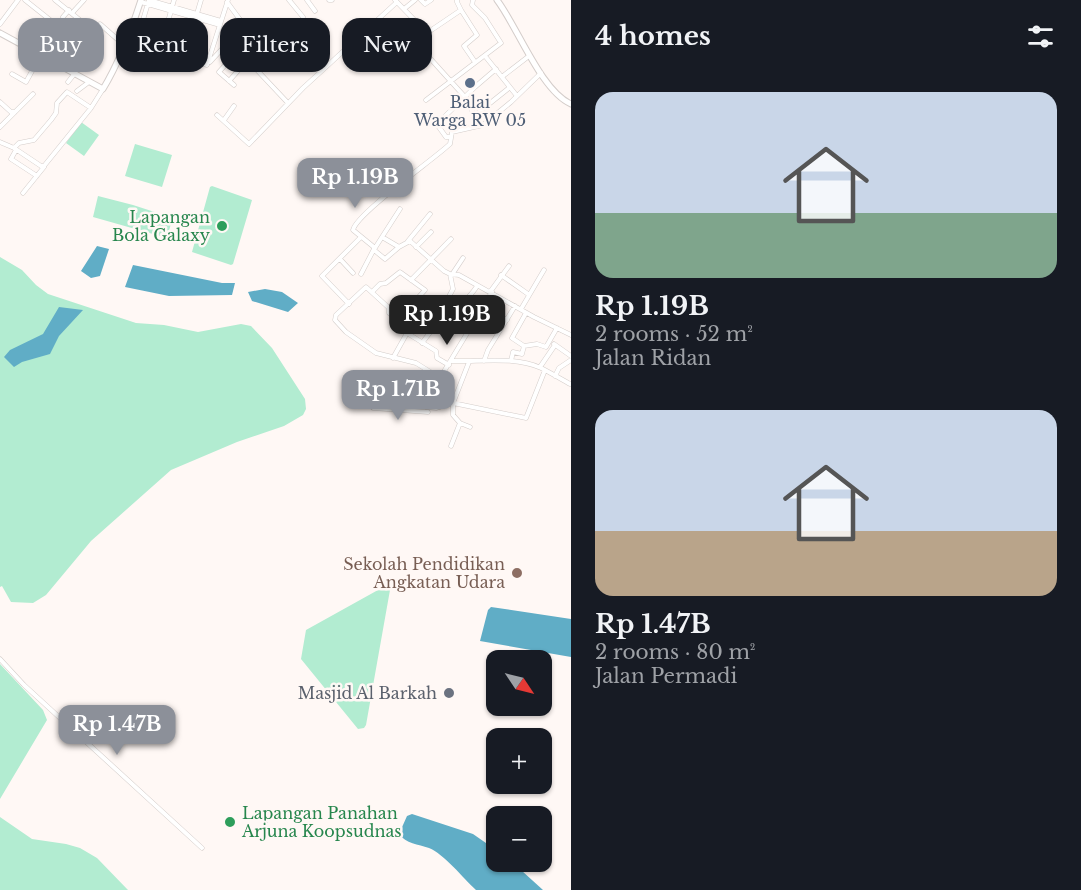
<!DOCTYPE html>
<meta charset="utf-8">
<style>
:root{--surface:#171b24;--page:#242831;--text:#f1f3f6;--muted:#9ea1a6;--accent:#8c9099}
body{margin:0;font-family:"Libre Baskerville",serif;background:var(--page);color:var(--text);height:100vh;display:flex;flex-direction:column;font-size:22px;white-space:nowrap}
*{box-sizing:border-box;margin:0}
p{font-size:20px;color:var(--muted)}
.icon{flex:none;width:33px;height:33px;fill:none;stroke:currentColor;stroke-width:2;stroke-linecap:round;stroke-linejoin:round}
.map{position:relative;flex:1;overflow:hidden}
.drawer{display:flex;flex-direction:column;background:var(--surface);width:510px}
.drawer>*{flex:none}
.guide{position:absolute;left:18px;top:18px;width:462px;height:54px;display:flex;gap:12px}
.needle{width:39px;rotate:125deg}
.buttons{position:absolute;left:486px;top:650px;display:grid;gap:12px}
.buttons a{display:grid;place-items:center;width:66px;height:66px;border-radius:12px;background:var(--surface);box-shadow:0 2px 4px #0004;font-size:30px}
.price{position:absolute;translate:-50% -51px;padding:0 14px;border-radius:12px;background:var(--accent);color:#fff;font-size:20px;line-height:39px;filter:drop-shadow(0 2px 3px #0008)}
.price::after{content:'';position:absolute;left:50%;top:36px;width:18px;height:14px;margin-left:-9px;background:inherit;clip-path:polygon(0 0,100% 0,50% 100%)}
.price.current{background:#222;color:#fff}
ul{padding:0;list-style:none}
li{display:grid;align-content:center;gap:12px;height:318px;padding:0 24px}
li span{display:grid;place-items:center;height:186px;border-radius:18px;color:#555}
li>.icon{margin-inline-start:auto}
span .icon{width:108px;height:108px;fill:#fffc;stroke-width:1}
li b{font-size:26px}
h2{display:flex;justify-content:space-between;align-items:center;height:72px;padding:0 24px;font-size:26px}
.chip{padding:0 21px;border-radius:18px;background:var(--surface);box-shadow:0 2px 4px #0004;font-size:21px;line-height:54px}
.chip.current{background:var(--accent);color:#fff}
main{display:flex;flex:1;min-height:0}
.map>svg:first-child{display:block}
</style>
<main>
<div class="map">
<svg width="571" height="890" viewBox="0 0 571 890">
<rect width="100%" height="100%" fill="#fff8f5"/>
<path fill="#b2ecd1" d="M81,122L99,135L84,156L66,143Z
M135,144L172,155L162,187L125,176Z
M212,186L252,200L233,264L231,265L192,252L210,187Z
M98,196L133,205L170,217L172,220L167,238L93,217Z
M0,257L22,270L36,285L48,294L136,323L164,325L198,332L241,324L251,326L272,348L305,399L306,409L303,415L284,426L237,442L171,470L91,541L46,595L33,603L11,602L2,586L0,587Z
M387,585L390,590L366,725L364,728L358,729L301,659L306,630Z
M0,664L43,710L47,720L0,799Z
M0,817L32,839L66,844L80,848L97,858L128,890H0Z"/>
<path fill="#60adc6" d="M97,246L109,249L100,276L91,278L81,271Z
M133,265L222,283H235L232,295L169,296L125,287Z
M265,289L282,292L298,303L288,312L252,301L248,292Z
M59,307L83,310L59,336L50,354L22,362L14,367L4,357L10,350L43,334Z
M491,607L571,619V657L480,641L488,610Z
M412,814L473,834L496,850V861H511L543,890H476C463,878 444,854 429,848C418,844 406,844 399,834L407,816Z"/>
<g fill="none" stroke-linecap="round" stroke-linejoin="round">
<defs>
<path id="minor" d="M25,0L64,31L89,30L100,24L125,46
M55,0L91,29
M149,0L136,43L207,65
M149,0L221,21
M289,0L303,17
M307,0L315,11
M329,0H332
M395,0L427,33
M421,0L425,4L431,0
M457,0V2L461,10
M141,2L220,25
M227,2L244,25
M404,9L415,0
M73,12L84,0
M63,17L69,10
M0,24L18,0
M244,25L252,28L266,39L257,48
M160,50L174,0
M485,56L517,96
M184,58L201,0
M210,62L244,25
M475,62L464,46L477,35L461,10L427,33L418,43L419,46L465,97L480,126
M244,64L249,68H255L288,103
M207,65L228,0
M541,73L511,102L483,125L452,132L450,144C434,159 356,214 353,230L375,248L382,237L399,247L410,241L444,271L450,274L459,275L534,317L571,335
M12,74L26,82L48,42L54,44
M503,76L529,56
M229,81L244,64L233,55
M68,82L75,73
M234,85L219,72L243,45L257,58
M77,91L89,82
M426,100L501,43L485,18L472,5L473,0
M0,102L11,112H15
M217,115L249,144L303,88L397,2
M431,116L446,137H451
M474,116L509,88
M224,120L234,106
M438,123L475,87L496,69
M0,127L33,94
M0,142L14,148L41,166H44L91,108L103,89
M14,148L19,143L34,140L51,120L56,113L57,103L67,92L91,108
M16,150L11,159L37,176
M23,193L44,167
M382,237L400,209
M408,241L430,214
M416,247L431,232
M374,250L385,259L399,247
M340,259L353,273
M453,273L463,258
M361,274L374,249
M501,275L528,294
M411,280L451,239
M372,292L380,284L386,283L400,272L425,290L398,320
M490,292L509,266
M349,304L322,276L361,237
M459,308C465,299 472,295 477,286
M483,308L507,320
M521,309L544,270
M422,343L450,306L446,302L453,289L450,274
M554,344L571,356
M524,346L537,344L546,347L557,328
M524,346L512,338L526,313
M393,358L407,333
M451,361C480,362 514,356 541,368C551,373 561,379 570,384
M484,361L488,350L515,306
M511,361L513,352L522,354L524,346
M469,362L453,403V415L460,423L470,427
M540,367L555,345
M555,376L559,368L571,360
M440,378L416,363L376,353L346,332L335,320L336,315L366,287L389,308V313L409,328L407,333L436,351L437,358L449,365
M414,380L433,392
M453,403L436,408L426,407L440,378L492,292
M453,403L526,418L545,370
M373,408L428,412
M451,446L460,423
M0,659L24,685L202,848"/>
<path id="tertiary" d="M497,0C517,26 541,91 571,104
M0,33L103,89C120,61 131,31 141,0"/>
</defs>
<use href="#minor" stroke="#d4cdca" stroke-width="5"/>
<use href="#tertiary" stroke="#d4cdca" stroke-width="7"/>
<use href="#minor" stroke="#fff" stroke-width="4"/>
<use href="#tertiary" stroke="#fff" stroke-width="5"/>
</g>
<circle fill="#5c6f8a" stroke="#fff8f5" stroke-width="2" cx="470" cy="83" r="6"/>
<g fill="#2e9e5b" stroke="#fff8f5" stroke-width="2">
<circle cx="222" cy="226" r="6"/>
<circle cx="230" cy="822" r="6"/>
</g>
<circle fill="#8d6e63" stroke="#fff8f5" stroke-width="2" cx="517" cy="573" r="6"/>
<circle fill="#6b7280" stroke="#fff8f5" stroke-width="2" cx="449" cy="693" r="6"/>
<g text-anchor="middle" stroke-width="5" stroke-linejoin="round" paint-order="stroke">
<g font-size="16" fill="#4e5e75" stroke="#fff8f5">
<text x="470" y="108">Balai<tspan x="470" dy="18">Warga RW 05</tspan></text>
</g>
<g font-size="16" fill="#27864d" stroke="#fff8f5" text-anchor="end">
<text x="210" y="223">Lapangan<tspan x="210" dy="18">Bola Galaxy</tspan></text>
<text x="242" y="819" text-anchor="start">Lapangan Panahan<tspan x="242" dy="18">Arjuna Koopsudnas</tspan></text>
</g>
<g font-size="16" fill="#785e54" stroke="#fff8f5" text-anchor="end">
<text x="505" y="570">Sekolah Pendidikan<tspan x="505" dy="18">Angkatan Udara</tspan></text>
</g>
<g font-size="16" fill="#5b616d" stroke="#fff8f5" text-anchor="end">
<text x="437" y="699">Masjid Al Barkah</text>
</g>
</g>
</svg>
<div class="buttons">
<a><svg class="needle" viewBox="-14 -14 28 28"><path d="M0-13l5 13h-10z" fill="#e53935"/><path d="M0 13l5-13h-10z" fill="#9ea1a6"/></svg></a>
<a>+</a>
<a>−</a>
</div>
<b class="price" style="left:355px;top:209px">Rp 1.19B</b>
<b class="price current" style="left:447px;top:346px">Rp 1.19B</b>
<b class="price" style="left:398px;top:421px">Rp 1.71B</b>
<b class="price" style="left:117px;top:756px">Rp 1.47B</b>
<div class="guide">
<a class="chip current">Buy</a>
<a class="chip">Rent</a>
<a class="chip">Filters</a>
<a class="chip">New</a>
</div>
</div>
<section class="drawer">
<h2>4 homes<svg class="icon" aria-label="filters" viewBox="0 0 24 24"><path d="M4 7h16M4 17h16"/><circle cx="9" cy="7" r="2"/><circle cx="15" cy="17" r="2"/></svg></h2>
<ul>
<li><span style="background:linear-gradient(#c9d6e8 65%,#7fa58c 0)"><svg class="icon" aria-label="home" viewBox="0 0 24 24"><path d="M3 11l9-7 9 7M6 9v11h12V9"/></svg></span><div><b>Rp 1.19B</b><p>2 rooms · 52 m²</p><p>Jalan Ridan</p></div></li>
<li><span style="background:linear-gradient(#c9d6e8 65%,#b9a48a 0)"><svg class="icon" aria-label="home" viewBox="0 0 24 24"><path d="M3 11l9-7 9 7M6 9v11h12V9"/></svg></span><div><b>Rp 1.47B</b><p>2 rooms · 80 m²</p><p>Jalan Permadi</p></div></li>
</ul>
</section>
</main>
